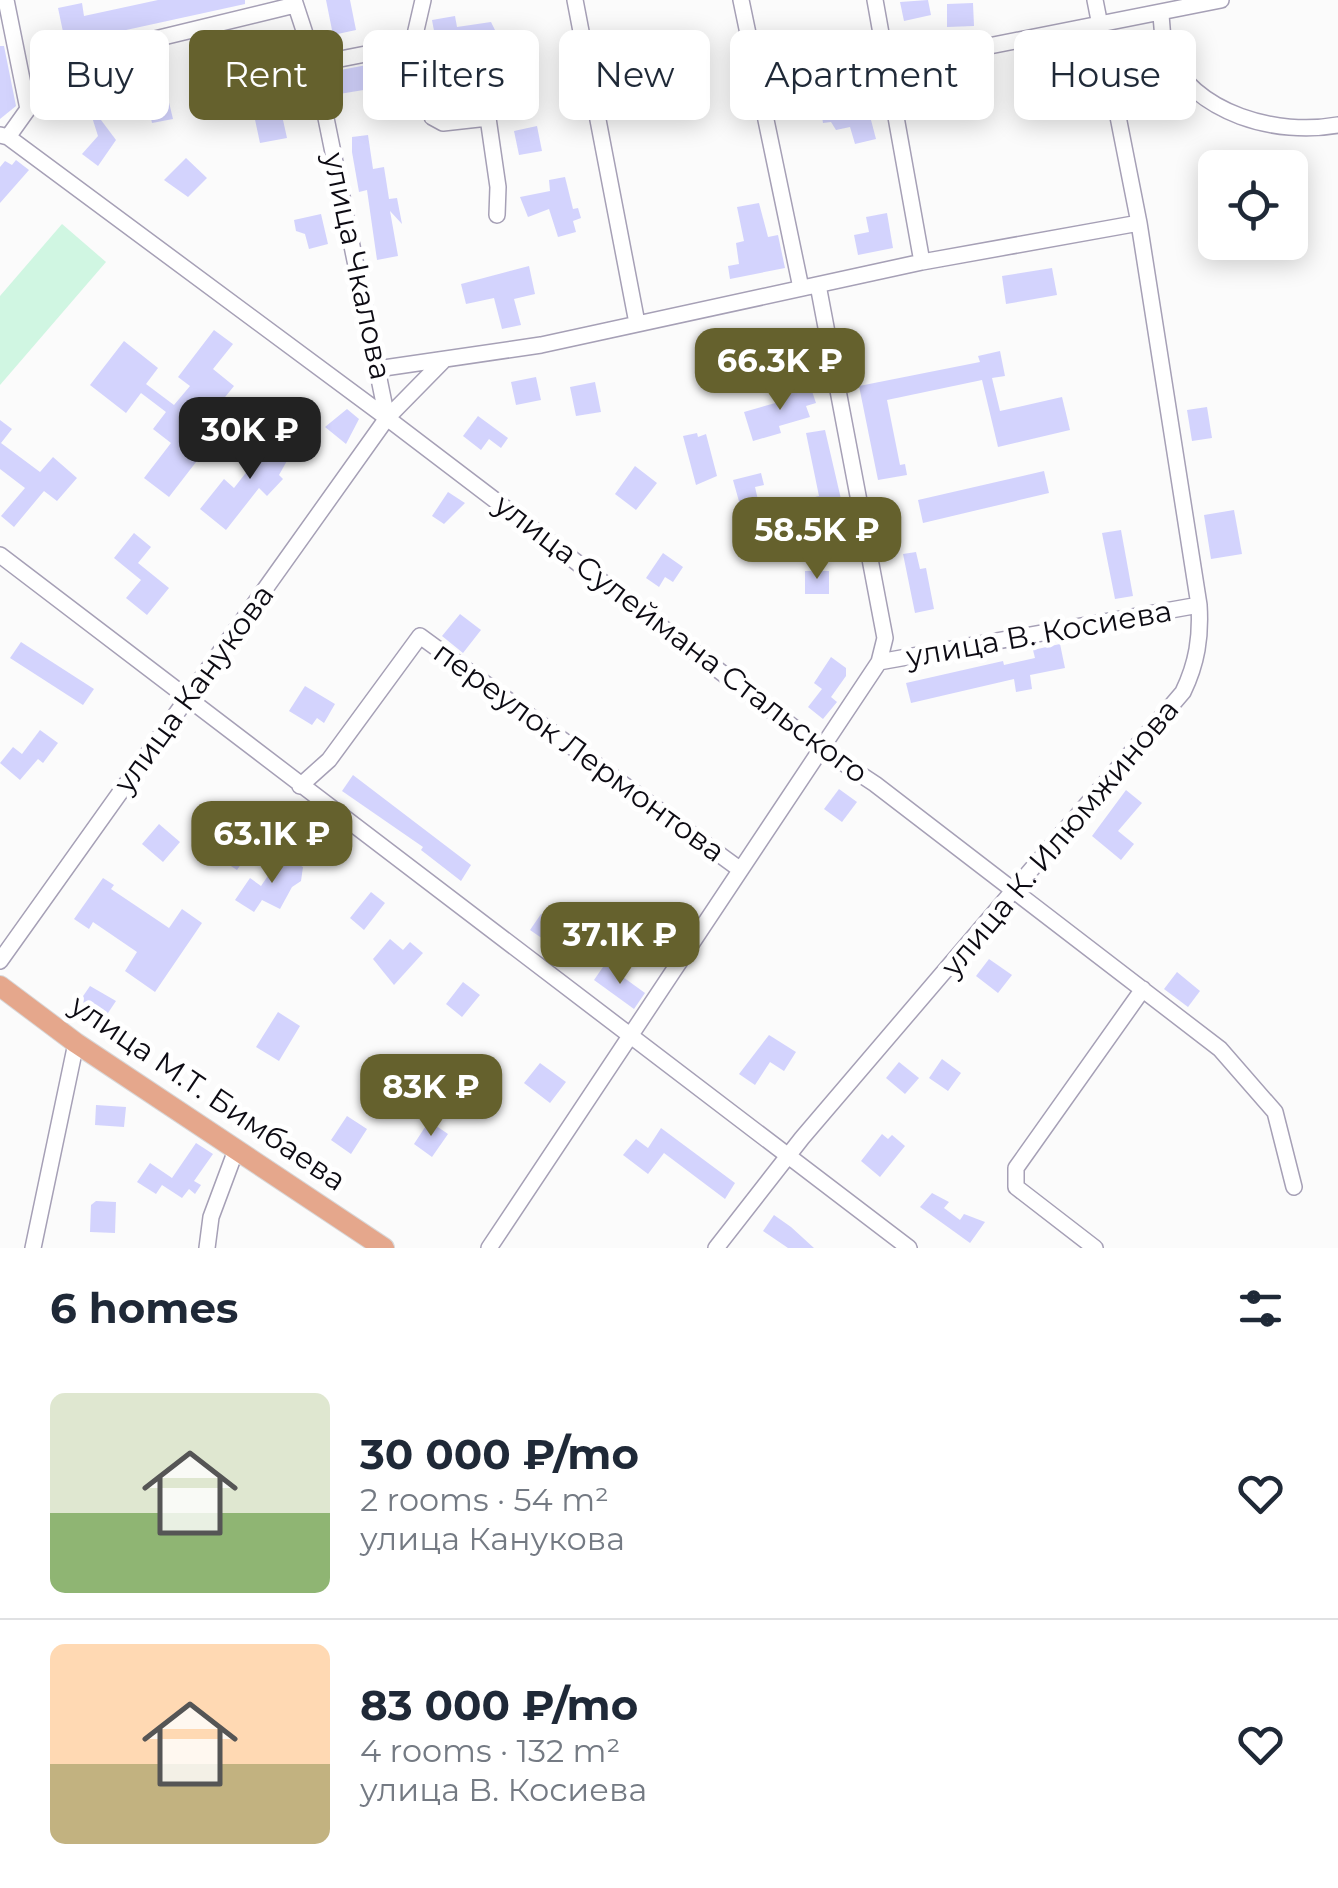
<!DOCTYPE html>
<meta charset="utf-8">
<style>
:root{--surface:#fff;--page:#f6f6f7;--text:#1f2937;--muted:#747a83;--line:#e0e1e3;--accent:#65612d}
body{margin:0;font-family:Montserrat,sans-serif;background:var(--page);color:var(--text);height:100vh;display:flex;flex-direction:column;font-size:38px;white-space:nowrap}
*{box-sizing:border-box;margin:0}
p{font-size:32px;color:var(--muted)}
.icon{flex:none;width:55px;height:55px;fill:none;stroke:currentColor;stroke-width:2;stroke-linecap:round;stroke-linejoin:round}
.map{position:relative;height:1248px;overflow:hidden}
.panel{display:flex;flex-direction:column;background:var(--surface);flex:1}
.panel>*{flex:none}
.top-card{position:absolute;left:30px;top:30px;width:1280px;height:90px;display:flex;gap:20px}
.fabs{position:absolute;left:1198px;top:150px;display:grid;gap:20px}
.fabs a{display:grid;place-items:center;width:110px;height:110px;border-radius:15px;background:var(--surface);box-shadow:0 5px 25px #0003;font-size:50px}
.price{position:absolute;translate:-50% -85px;padding:0 22px;border-radius:20px;background:var(--accent);color:#fff;font-size:32px;line-height:65px;filter:drop-shadow(0 2px 5px #0008)}
.price::after{content:'';position:absolute;left:50%;top:60px;width:30px;height:22px;margin-left:-15px;background:inherit;clip-path:polygon(0 0,100% 0,50% 100%)}
.price.current{background:#222;color:#fff}
ul{padding:0;list-style:none}
li{display:flex;align-items:center;gap:30px;height:250px;padding:0 50px}
li+li{border-top:2px solid var(--line)}
li span{display:grid;place-items:center;flex:none;width:280px;height:200px;border-radius:15px;color:#555}
li>.icon{margin-inline-start:auto}
span .icon{width:120px;height:120px;fill:#fffc;stroke-width:1}
li b{font-size:42px}
h2{display:flex;justify-content:space-between;align-items:center;height:120px;padding:0 50px;font-size:42px}
.chip{padding:0 35px;border-radius:15px;background:var(--surface);box-shadow:0 5px 25px #0003;font-size:35px;line-height:90px}
.chip.current{background:var(--accent);color:#fff}
.map>svg:first-child{display:block}
</style>
<div class="map">
<svg width="1338" height="1248" viewBox="0 0 1338 1248">
<rect width="100%" height="100%" fill="#fbfbfb"/>
<path fill="#d0f6e2" d="M62,224L106,262L0,385V296Z"/>
<path fill="#d3d3fd" d="M158,0H245V4L85,39L90,63L62,69L57,48L66,46L58,8L82,3L84,16Z
M326,0H350L356,30L333,35Z
M928,0L931,15L904,21L900,2Z
M973,3L974,26L947,27V4Z
M455,16L457,27L491,22L498,36L493,37L494,43L461,48L472,108L449,111L432,20Z
M263,30L287,138L260,143L237,36Z
M0,46H4L16,106L0,119Z
M520,53L521,60L530,59L532,68L525,70L528,84L518,86L513,107L510,87L501,89L496,63L500,57Z
M152,65L157,84L164,82L173,119L152,123L145,91L138,92L133,74Z
M367,65V70L373,69L376,88L339,94L335,71Z
M207,72L216,107L200,111L191,76Z
M395,90L400,116L380,120L374,94Z
M866,101L876,139L855,144L850,127L836,130L831,122L823,123L821,111L856,108Z
M95,112L116,140L98,166L82,154L98,136L91,114Z
M537,126L542,151L519,155L514,131Z
M368,135L373,169L384,167L389,199L397,198L402,224L390,211L398,256L377,260L367,190L359,192L352,152V137Z
M186,158L207,178L188,197L164,180Z
M16,160L29,170L0,203V167L5,161L12,165Z
M565,177L573,209L578,208L581,218L573,221L576,232L558,237L549,209L528,217L520,197L550,191L549,180Z
M759,203L768,237L778,235L785,268L730,279L728,266L739,264L736,243L744,241L737,207Z
M887,213L893,248L858,255L854,235L869,232L866,217Z
M321,214L328,244L309,249L305,234L296,231L294,220Z
M529,266L535,294L514,299L521,325L502,329L494,298L466,304L461,284Z
M1052,268L1057,295L1006,304L1002,276Z
M214,330L233,344L213,369L234,386L196,433L210,444L169,497L144,478L171,443L153,429L166,412L141,393L126,413L90,385L124,341L158,368L146,384L174,405L190,386L178,377Z
M1000,351L1005,376L992,378L1000,411L1062,397L1070,430L998,447L982,380L887,400L900,465L905,464L907,475L878,480L859,386L980,362L978,356Z
M536,377L541,400L516,405L511,382Z
M595,382L601,412L576,416L570,387Z
M810,385L816,403L806,406L810,417L779,426L781,433L753,441L744,412L786,400L784,393Z
M1207,407L1212,438L1192,441L1187,410Z
M347,409L359,419L346,444L325,427Z
M478,416L508,438L501,448L489,439L481,450L463,436Z
M0,420L12,429L1,443L40,472L53,457L77,478L57,501L44,491L14,527L1,516L25,488L0,469Z
M279,430L297,443L279,475L283,479L267,496L259,488L226,530L200,509L224,479L234,488Z
M825,430L847,525L827,531L821,510L811,512L807,499L819,496L806,433Z
M697,433L698,437L706,434L717,476L696,485L683,436Z
M635,466L657,483L636,510L615,494Z
M1044,471L1049,493L923,523L918,500Z
M761,473L764,485L755,487L758,500L740,505L733,480Z
M448,492L465,503L444,524L432,516Z
M791,508L796,529L761,537L757,521Z
M1234,510L1242,554L1211,559L1204,515Z
M1121,530L1133,596L1115,599L1102,533Z
M134,533L151,547L138,563L169,588L147,615L126,598L141,580L114,558Z
M916,552L920,569L926,568L934,609L915,613L903,554Z
M663,553L683,567L673,582L665,577L659,587L646,578Z
M805,571H829V594H805Z
M460,614L481,630L463,653L442,636Z
M21,642L94,689L83,705L10,658Z
M1060,644L1065,668L1030,675L1032,689L1016,692L1014,679L911,703L906,683L1003,661L1004,665L1035,658L1033,650Z
M831,657L846,668V676L831,697L837,702L823,719L808,707L822,689L814,683Z
M305,686L335,704L324,723L317,718L312,725L289,711Z
M40,730L58,743L43,763L38,759L20,780L0,763L13,747L22,754Z
M353,775L471,865L461,881L421,850L423,847L342,791Z
M839,789L857,802L842,822L824,809Z
M1126,790L1142,803L1118,831L1134,844L1121,860L1092,836Z
M159,824L180,842L163,862L142,844Z
M226,836L250,851L237,870L214,855Z
M282,855L303,867L301,881L292,887L280,909L262,900L254,912L235,900L250,878L261,886Z
M103,878L114,885L111,889L169,928L182,909L202,923L155,992L125,971L137,952L93,922L89,929L74,919Z
M371,892L385,903L364,930L350,918Z
M541,914L588,947L578,963L530,930Z
M390,939L403,950L410,942L423,953L394,985L373,959Z
M989,959L1012,975L998,993L976,976Z
M605,964L645,993L634,1009L594,980Z
M1177,972L1200,991L1188,1007L1164,989Z
M463,982L480,995L462,1017L446,1004Z
M90,986L116,1001L104,1019L79,1002Z
M278,1012L300,1026L279,1061L256,1047Z
M769,1035L796,1052L784,1071L770,1062L755,1085L739,1074Z
M942,1059L961,1073L948,1091L929,1078Z
M899,1062L919,1078L905,1094L886,1078Z
M540,1063L566,1082L550,1103L524,1083Z
M96,1105L126,1107L124,1127L95,1125Z
M347,1116L367,1129L351,1154L331,1140Z
M429,1121L448,1134L432,1157L414,1144Z
M661,1128L735,1183L725,1199L664,1153L648,1174L623,1155L636,1139L648,1148Z
M882,1134L888,1139L892,1135L905,1146L880,1177L861,1161Z
M196,1143L213,1154L194,1181L201,1185L195,1194L189,1189L182,1198L162,1185L156,1194L137,1182L150,1163L172,1178Z
M932,1193L949,1202L944,1208L960,1220L964,1214L985,1222L970,1243L920,1207Z
M96,1201L116,1202L115,1233L90,1232L91,1205Z
M774,1215L791,1227L814,1248H788L763,1231Z"/>
<g fill="none" stroke-linecap="round" stroke-linejoin="round">
<defs>
<path id="minor" d="M6,0L28,109L8,137
M294,0L315,64L387,418
M423,0L414,39L432,117L443,123L488,118L498,187L497,215
M575,0L637,323
M741,0L801,288
M875,0L922,262
M1161,14C1162,26 1162,42 1167,53C1196,115 1277,136 1338,125
M126,46L295,5
M315,64L396,48L414,39
M888,66L1221,0
M0,135L8,137L387,418L822,749L875,784L1220,1049L1275,1112L1294,1187
M377,369L541,345L922,262L1139,223
M0,555L909,1248
M879,662L1199,605
M300,786L329,760L420,636L738,868
M0,961L387,418L444,360
M33,1248L76,1043
M207,1248L211,1217L236,1150
M489,1248L879,662L885,638L818,285
M716,1248L802,1138L1183,692C1197,663 1201,637 1199,605L1139,223L1095,0
M1095,1248L1016,1187V1168L1143,989"/>
<path id="major" d="M0,986L76,1043L384,1248"/>
</defs>
<use href="#minor" stroke="#a6a0b6" stroke-width="18"/>
<use href="#major" stroke="#d8d8d9" stroke-width="22"/>
<use href="#minor" stroke="#fff" stroke-width="15"/>
<use href="#major" stroke="#e5a78c" stroke-width="20"/>
</g>
<g text-anchor="middle" stroke-width="10" stroke-linejoin="round" paint-order="stroke">
<g font-size="30" fill="#0d0b13" stroke="#fff">
<text transform="translate(357 266) rotate(78)" y="10">улица Чкалова</text>
<text transform="translate(1039 634) rotate(-10)" y="10">улица В. Косиева</text>
<text transform="translate(681 639) rotate(37)" y="10">улица Сулеймана Стальского</text>
<text transform="translate(194 689) rotate(-54)" y="10">улица Канукова</text>
<text transform="translate(579 752) rotate(36)" y="10">переулок Лермонтова</text>
<text transform="translate(1060 838) rotate(-50)" y="10">улица К. Илюмжинова</text>
<text transform="translate(208 1093) rotate(34)" y="10">улица М.Т. Бимбаева</text>
</g>
</g>
</svg>
<div class="fabs">
<a><svg class="icon" aria-label="locate" viewBox="0 0 24 24"><circle cx="12" cy="12" r="6"/><path d="M12 2v4M12 18v4M2 12h4M18 12h4"/></svg></a>
</div>
<b class="price" style="left:780px;top:413px">66.3K ₽</b>
<b class="price current" style="left:250px;top:482px">30K ₽</b>
<b class="price" style="left:817px;top:582px">58.5K ₽</b>
<b class="price" style="left:272px;top:886px">63.1K ₽</b>
<b class="price" style="left:620px;top:987px">37.1K ₽</b>
<b class="price" style="left:431px;top:1139px">83K ₽</b>
<div class="top-card">
<a class="chip">Buy</a>
<a class="chip current">Rent</a>
<a class="chip">Filters</a>
<a class="chip">New</a>
<a class="chip">Apartment</a>
<a class="chip">House</a>
</div>
</div>
<section class="panel">
<h2>6 homes<svg class="icon" aria-label="filters" viewBox="0 0 24 24"><path d="M4 7h16M4 17h16"/><circle cx="9" cy="7" r="2"/><circle cx="15" cy="17" r="2"/></svg></h2>
<ul>
<li><span style="background:linear-gradient(#dfe7d0 60%,#8fb573 0)"><svg class="icon" aria-label="home" viewBox="0 0 24 24"><path d="M3 11l9-7 9 7M6 9v11h12V9"/></svg></span><div><b>30 000 ₽/mo</b><p>2 rooms · 54 m²</p><p>улица Канукова</p></div><svg class="icon" aria-label="heart" viewBox="0 0 24 24"><path d="M12 20l-8-8c-3-5 5-10 8-4 3-6 11-1 8 4z"/></svg></li>
<li><span style="background:linear-gradient(#ffd9b3 60%,#c2b280 0)"><svg class="icon" aria-label="home" viewBox="0 0 24 24"><path d="M3 11l9-7 9 7M6 9v11h12V9"/></svg></span><div><b>83 000 ₽/mo</b><p>4 rooms · 132 m²</p><p>улица В. Косиева</p></div><svg class="icon" aria-label="heart" viewBox="0 0 24 24"><path d="M12 20l-8-8c-3-5 5-10 8-4 3-6 11-1 8 4z"/></svg></li>
</ul>
</section>
